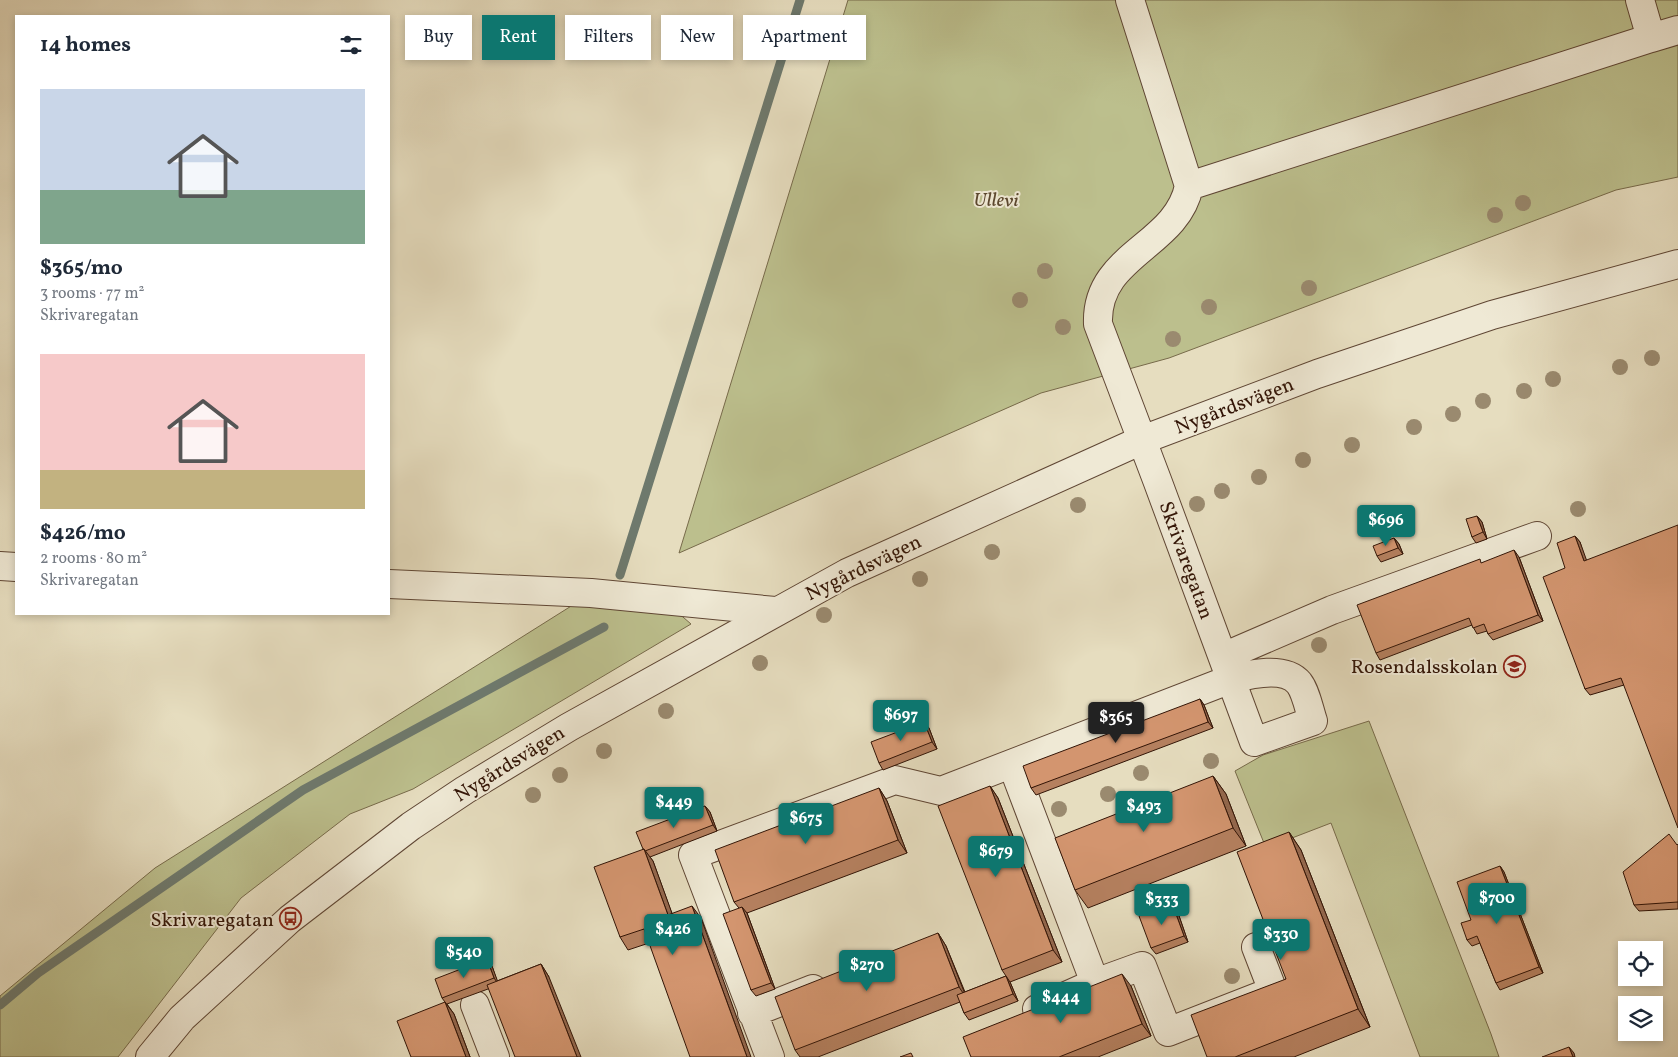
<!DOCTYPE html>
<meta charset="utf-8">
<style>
:root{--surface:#fff;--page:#f2f2f3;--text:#1f2937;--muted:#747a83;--accent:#0f766e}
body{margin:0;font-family:Vollkorn,serif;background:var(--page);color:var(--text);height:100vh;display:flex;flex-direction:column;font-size:19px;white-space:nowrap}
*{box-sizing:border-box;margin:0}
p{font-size:16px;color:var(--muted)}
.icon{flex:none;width:28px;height:28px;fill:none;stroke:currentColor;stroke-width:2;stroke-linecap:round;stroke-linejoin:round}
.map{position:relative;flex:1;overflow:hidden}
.side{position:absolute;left:15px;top:15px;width:375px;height:600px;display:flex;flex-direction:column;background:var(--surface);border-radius:0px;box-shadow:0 2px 8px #0003}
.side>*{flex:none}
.banner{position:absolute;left:405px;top:15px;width:475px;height:45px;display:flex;gap:10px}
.buttons{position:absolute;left:1618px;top:941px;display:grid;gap:10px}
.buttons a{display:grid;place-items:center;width:45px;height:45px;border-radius:0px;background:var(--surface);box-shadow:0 2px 8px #0003;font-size:25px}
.price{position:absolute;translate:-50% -42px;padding:0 11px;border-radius:5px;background:var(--accent);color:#fff;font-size:16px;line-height:32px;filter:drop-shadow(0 1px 2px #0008)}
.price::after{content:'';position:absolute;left:50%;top:30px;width:15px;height:11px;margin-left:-8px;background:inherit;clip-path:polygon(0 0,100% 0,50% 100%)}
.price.selected{background:#222;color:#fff}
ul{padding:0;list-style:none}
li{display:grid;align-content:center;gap:10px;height:265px;padding:0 25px}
li span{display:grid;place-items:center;height:155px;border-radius:0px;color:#555}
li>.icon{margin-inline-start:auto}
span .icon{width:90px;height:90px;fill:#fffc;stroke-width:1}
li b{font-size:21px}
h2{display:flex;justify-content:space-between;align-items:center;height:60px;padding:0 25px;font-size:21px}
.chip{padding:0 18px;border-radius:0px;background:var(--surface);box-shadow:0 2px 8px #0003;font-size:18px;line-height:45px}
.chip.selected{background:var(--accent);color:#fff}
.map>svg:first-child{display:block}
</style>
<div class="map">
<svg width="1678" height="1057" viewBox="0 0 1678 1057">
<rect width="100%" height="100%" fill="#e6ddbf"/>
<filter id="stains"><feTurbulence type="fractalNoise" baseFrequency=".004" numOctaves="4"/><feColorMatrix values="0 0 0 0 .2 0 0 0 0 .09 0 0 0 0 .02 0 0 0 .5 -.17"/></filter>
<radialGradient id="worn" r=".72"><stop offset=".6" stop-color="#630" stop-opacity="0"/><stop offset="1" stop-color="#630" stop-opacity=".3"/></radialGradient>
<path fill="#bcbf8d" stroke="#776a4a" d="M848,0H1678V177L1616,190L1169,358L1041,393L679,553Z
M576,603L676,611L691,624L413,789L350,814L241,898L118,1057H0V996L155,868Z
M1369,721L1491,1034L1499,1057H1420L1331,823L1266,848L1235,771L1263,755Z"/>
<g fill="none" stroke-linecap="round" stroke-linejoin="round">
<path stroke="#6e796d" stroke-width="9" d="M620,575L800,0
M0,1005L38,973L303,790L604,627"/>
<defs>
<path id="minor" d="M1651,38L1678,30
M1189,186L1651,38L1640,0
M0,566L16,567
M389,584L591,593L775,611
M1223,657L1332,610L1537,536
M1012,764L1095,983
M475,1005L495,1057
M1037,1009L1095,983L1142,966L1168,1032L1273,991L1256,947
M752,1013L813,989
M150,1057L182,1018L290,919L411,826L465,790L569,727L847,573L1142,440L1317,374L1492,315L1678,264
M770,1057L693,855L895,780L941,791L1231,679C1250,674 1285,666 1299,683C1306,692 1309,709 1313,721L1254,742C1203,602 1151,463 1098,324C1095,254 1177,247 1189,186L1130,0"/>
</defs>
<use href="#minor" stroke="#5f4634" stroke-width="30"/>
<use href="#minor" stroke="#efe9d5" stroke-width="28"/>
</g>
<g fill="#9a8a6f">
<circle cx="1523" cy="203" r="8"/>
<circle cx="1495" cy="215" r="8"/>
<circle cx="1045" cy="271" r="8"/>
<circle cx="1309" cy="288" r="8"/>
<circle cx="1020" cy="300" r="8"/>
<circle cx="1209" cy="307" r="8"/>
<circle cx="1063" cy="327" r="8"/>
<circle cx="1173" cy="339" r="8"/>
<circle cx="1652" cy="358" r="8"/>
<circle cx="1620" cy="367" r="8"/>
<circle cx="1553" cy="379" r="8"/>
<circle cx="1524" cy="391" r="8"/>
<circle cx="1483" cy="401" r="8"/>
<circle cx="1453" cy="414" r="8"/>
<circle cx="1414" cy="427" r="8"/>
<circle cx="1352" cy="445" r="8"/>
<circle cx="1303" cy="460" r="8"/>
<circle cx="1259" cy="477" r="8"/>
<circle cx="1222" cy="491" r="8"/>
<circle cx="1197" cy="504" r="8"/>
<circle cx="1078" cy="505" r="8"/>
<circle cx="1578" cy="509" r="8"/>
<circle cx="992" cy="552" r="8"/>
<circle cx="920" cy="579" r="8"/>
<circle cx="824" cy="615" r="8"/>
<circle cx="1319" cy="645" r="8"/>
<circle cx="760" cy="663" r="8"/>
<circle cx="666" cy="711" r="8"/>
<circle cx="604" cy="751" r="8"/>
<circle cx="1211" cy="761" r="8"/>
<circle cx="1141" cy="773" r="8"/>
<circle cx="560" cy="775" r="8"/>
<circle cx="1108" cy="794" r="8"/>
<circle cx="533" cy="795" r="8"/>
<circle cx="1059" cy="809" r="8"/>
<circle cx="1232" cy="976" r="8"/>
</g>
<path fill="#b5805f" stroke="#321406" d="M1477,516L1482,522L1487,539L1476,543L1472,537Z
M1575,536L1580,542L1624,685L1590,695L1585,689Z
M1394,538L1399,544L1403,554L1381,562L1377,556Z
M1519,557L1543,621L1493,640L1488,634L1487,631L1477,634L1472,625L1380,660L1376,653L1482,563Z
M1200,699L1204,705L1213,728L1036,795L1031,788Z
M924,722L929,728L937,749L883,770L879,763Z
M1213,776L1226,794L1246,846L1088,908L1075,890Z
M990,786L998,798L1062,962L1010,982L1018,1001L969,1020L964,1013L960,1002L818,1057H800L795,1050L938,933L946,946L965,992L1006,976L1002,970Z
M879,788L887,801L907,853L747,913L775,989L756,996L751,990L739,908L734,902Z
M705,806L710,812L717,831L650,857L653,861L672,914L701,918L649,943L628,950L620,937L643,849Z
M1289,832L1301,850L1370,1027L1294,1057H1207L1286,979Z
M1678,844V909L1639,911L1634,905Z
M1500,866L1504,872L1543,973L1500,990L1496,983L1480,943L1472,946L1467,940L1471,920Z
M1172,903L1177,910L1188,942L1156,954L1151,948Z
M541,964L549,977L488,989L447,1004L454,1014L470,1057L445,1002L442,998L492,966L497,981Z
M1131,986L1151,1036L1098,1057H971Z"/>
<path fill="#94684e" stroke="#321406" d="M1477,516L1482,522L1487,539L1483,532Z
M1575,536L1580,542L1589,567L1584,561Z
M1394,538L1399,544L1403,554L1398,548Z
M1514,550L1519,557L1543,621L1538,615Z
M1200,699L1204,705L1213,728L1208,722Z
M924,722L929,728L937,749L932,742Z
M1213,776L1226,794L1246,846L1233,828Z
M990,786L998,798L1062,962L1053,950Z
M879,788L887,801L907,853L898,840Z
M705,806L710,812L717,831L713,825Z
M1289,832L1301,850L1370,1027L1358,1009Z
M644,849L653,861L677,927L668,915Z
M1500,866L1504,872L1543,973L1539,967Z
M1172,903L1177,910L1188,942L1184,936Z
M692,906L701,918L751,1057H747Z
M742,907L747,913L775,989L771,983Z
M938,933L946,946L967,999L959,987Z
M487,959L492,966L499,985L494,978Z
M541,964L549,977L581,1057H577Z
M1122,974L1131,986L1151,1036L1142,1024Z
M1006,976L1010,982L1018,1001L1013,994Z
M445,1002L454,1014L470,1057H466Z
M1569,1047L1574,1053L1575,1057H1573Z"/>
<path fill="#d3956f" stroke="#321406" d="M1477,516L1483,532L1472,537L1466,519Z
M1678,525V828L1621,678L1585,689L1543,577L1565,568L1557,543L1575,536L1584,561Z
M1394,538L1398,548L1377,556L1373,546Z
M1514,550L1538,615L1488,634L1484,624L1473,628L1469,618L1376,653L1357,605L1480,559L1481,563Z
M1200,699L1208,722L1031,788L1023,766Z
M924,722L932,742L879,763L871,742Z
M1213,776L1233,828L1075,890L1055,838Z
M990,786L1053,950L1002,970L938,806Z
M879,788L898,840L734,902L715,850Z
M705,806L713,825L645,851L644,849H643L636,832Z
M1289,832L1358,1009L1235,1057H1207L1191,1015L1286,979L1237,852Z
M1669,834L1677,845L1678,844V902L1634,905L1623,872Z
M644,849L668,915L692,906L747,1057H690L644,929L620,937L594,867Z
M1500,866L1539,967L1496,983L1477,936L1467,940L1461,923L1471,920L1457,882Z
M1172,903L1184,936L1151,948L1139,916Z
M742,907L771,983L751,990L723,914Z
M938,933L959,987L795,1050L775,997Z
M487,959L494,978L442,998L435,979Z
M541,964L577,1057H515L487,985Z
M1122,974L1142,1024L1059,1057H971L963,1037Z
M1006,976L1013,994L964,1013L957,995Z
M445,1002L466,1057H411L397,1021Z
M1569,1047L1573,1057H1542Z
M911,1053L913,1057H900Z"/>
<defs>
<symbol id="school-ring" viewBox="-11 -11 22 22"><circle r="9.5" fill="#efe9d5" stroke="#8f2418" stroke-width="1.5"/><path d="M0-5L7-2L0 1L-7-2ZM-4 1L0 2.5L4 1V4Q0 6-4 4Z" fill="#8f2418"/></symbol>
<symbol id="bus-ring" viewBox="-11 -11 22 22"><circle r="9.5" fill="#efe9d5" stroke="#8f2418" stroke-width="1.5"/><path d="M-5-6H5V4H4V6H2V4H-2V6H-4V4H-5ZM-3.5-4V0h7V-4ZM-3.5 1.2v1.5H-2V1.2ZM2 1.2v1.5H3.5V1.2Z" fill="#8f2418"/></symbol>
</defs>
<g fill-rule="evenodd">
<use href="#school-ring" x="1502" y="654" width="25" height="25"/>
<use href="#bus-ring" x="278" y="906" width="25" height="25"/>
</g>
<g text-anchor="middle" stroke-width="4" stroke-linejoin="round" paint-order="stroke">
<g font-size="20" font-style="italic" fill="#5b472e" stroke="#efe9d5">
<text x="996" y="206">Ullevi</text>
</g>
<g font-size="20" fill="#321406" stroke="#efe9d5">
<text transform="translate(1234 405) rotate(-21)" y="7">Nygårdsvägen</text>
<text transform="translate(1187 560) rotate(70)" y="7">Skrivaregatan</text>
<text transform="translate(863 567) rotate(-26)" y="7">Nygårdsvägen</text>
<text transform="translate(509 763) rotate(-32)" y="7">Nygårdsvägen</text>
</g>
<g font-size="20" fill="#321406" stroke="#efe9d5" text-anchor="end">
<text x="1498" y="673">Rosendalsskolan</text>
<text x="274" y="926">Skrivaregatan</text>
</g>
</g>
<rect width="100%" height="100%" filter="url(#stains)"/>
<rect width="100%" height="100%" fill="url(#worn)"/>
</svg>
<div class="buttons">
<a><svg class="icon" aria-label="locate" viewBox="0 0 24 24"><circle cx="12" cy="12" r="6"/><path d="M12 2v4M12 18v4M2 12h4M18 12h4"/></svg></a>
<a><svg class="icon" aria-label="layers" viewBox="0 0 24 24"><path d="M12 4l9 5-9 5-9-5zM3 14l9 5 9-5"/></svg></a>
</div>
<b class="price" style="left:1386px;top:547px">$696</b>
<b class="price" style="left:901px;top:742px">$697</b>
<b class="price selected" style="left:1116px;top:744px">$365</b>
<b class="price" style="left:674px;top:829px">$449</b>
<b class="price" style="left:1144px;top:833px">$493</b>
<b class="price" style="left:806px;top:845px">$675</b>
<b class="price" style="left:996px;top:878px">$679</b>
<b class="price" style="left:1497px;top:925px">$700</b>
<b class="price" style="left:1162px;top:926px">$333</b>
<b class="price" style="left:673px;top:956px">$426</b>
<b class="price" style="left:1281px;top:961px">$330</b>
<b class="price" style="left:464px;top:979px">$540</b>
<b class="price" style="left:867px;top:992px">$270</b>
<b class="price" style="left:1061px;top:1024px">$444</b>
<div class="banner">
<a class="chip">Buy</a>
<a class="chip selected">Rent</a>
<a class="chip">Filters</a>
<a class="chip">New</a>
<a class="chip">Apartment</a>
</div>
<section class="side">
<h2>14 homes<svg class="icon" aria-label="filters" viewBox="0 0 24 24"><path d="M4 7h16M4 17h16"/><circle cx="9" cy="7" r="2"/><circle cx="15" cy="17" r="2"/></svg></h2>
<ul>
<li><span style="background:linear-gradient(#c9d6e8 65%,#7fa58c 0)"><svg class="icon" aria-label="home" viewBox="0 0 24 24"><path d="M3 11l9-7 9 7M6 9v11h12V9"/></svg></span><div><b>$365/mo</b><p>3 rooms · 77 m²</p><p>Skrivaregatan</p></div></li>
<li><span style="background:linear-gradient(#f6c9c9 75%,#c2b280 0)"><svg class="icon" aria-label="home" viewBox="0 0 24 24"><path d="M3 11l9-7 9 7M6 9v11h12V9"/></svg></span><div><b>$426/mo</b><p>2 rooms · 80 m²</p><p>Skrivaregatan</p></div></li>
</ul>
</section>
</div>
